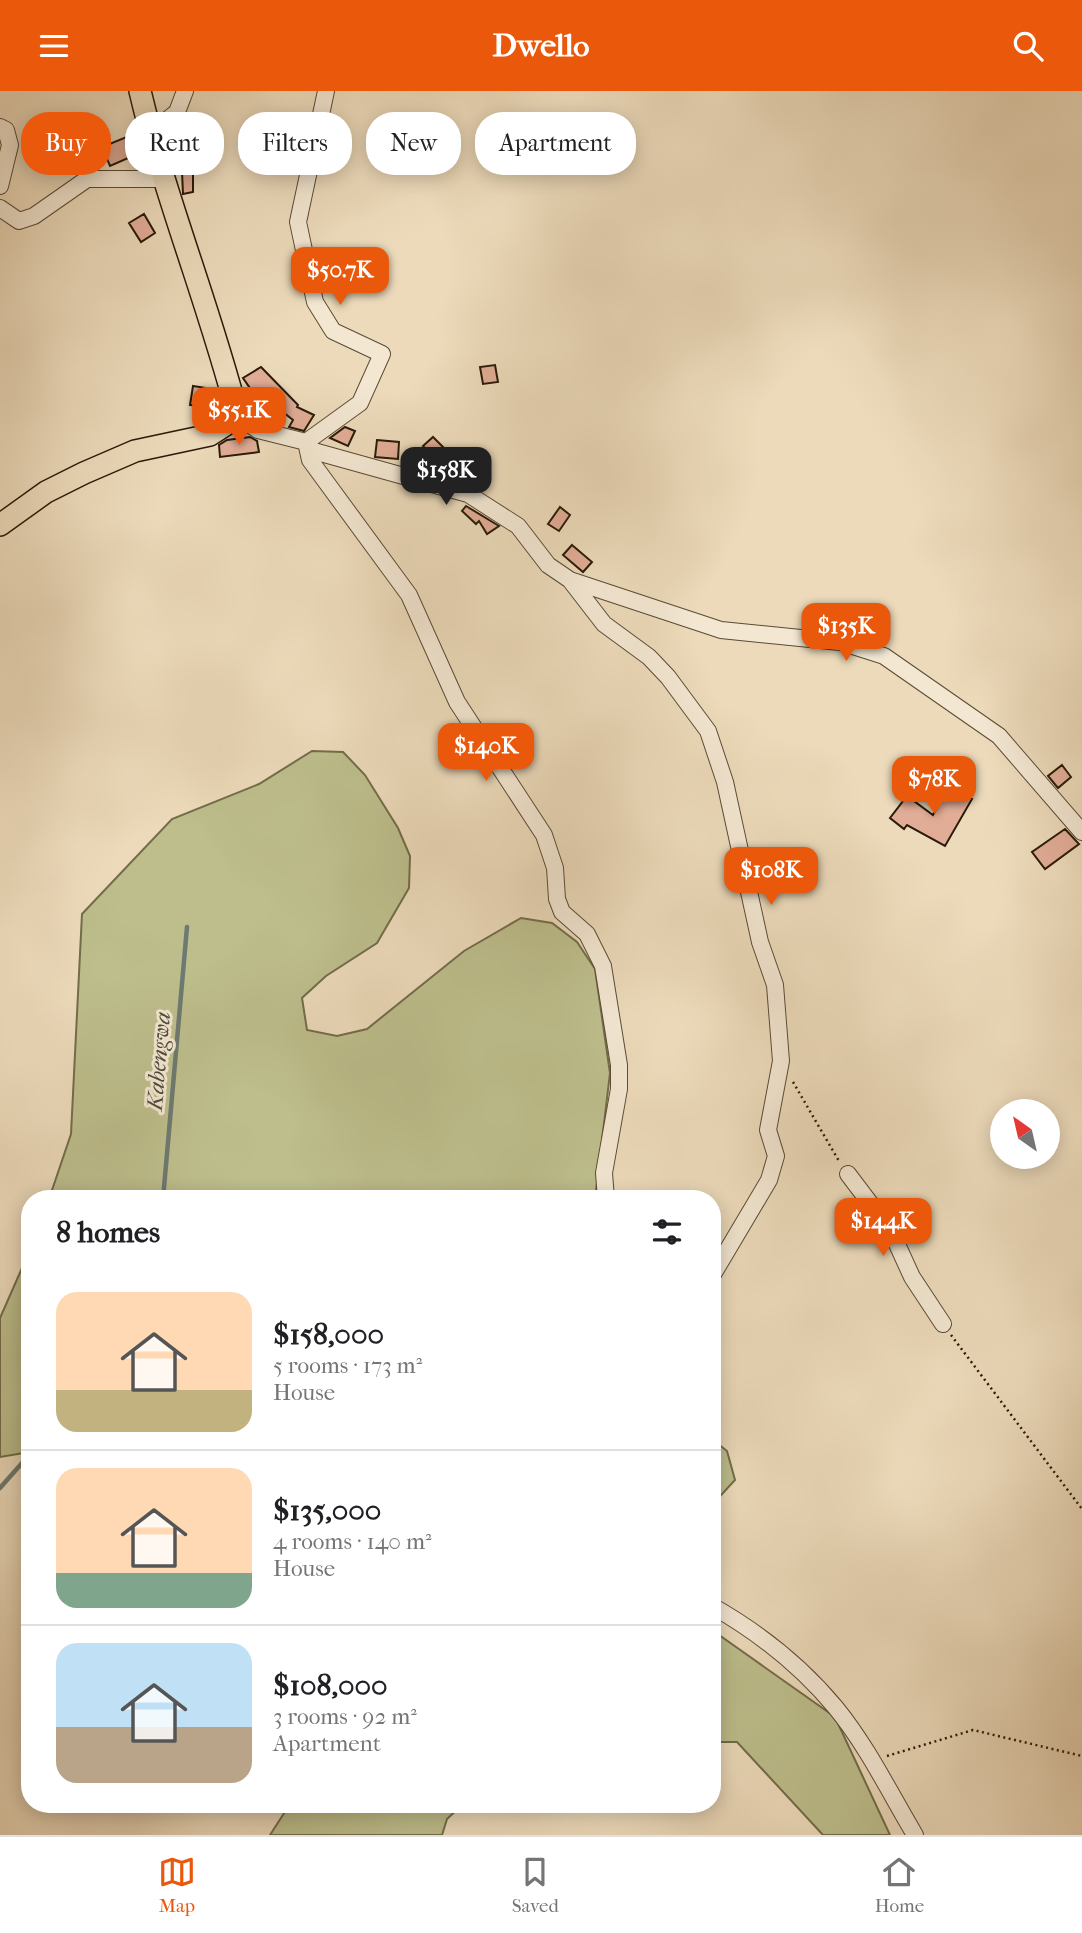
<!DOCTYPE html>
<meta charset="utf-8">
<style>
:root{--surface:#fff;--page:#f2f2f2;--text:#202124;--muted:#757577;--line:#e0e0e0;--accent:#ea580c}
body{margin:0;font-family:"IM FELL French Canon",serif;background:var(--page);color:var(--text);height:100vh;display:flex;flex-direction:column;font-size:26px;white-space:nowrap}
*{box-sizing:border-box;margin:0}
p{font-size:23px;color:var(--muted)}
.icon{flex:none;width:38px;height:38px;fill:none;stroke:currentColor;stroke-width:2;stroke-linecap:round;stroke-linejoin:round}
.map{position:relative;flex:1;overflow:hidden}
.drawer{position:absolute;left:21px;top:1099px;width:700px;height:623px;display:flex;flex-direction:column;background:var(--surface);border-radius:28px;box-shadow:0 4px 18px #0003}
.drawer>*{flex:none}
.banner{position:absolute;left:21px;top:21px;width:700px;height:63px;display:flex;gap:14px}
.needle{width:46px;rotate:326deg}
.controls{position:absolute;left:990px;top:1008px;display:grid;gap:14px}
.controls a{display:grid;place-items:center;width:70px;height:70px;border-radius:50%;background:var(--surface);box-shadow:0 4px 18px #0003;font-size:35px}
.price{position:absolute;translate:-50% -60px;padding:0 16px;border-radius:14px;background:var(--accent);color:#fff;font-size:23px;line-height:46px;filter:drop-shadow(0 2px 4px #0008)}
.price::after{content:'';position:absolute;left:50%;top:42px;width:21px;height:16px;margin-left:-10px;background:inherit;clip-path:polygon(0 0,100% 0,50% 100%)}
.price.current{background:#222;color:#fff}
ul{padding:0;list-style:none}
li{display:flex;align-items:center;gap:21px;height:175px;padding:0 35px}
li+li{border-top:2px solid var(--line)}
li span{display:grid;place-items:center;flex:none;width:196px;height:140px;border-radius:21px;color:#555}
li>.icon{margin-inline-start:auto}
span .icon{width:84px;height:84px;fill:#fffc;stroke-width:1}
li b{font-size:30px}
h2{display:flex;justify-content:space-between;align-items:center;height:84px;padding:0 35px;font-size:30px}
.pill{padding:0 24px;border-radius:28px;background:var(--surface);box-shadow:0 4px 18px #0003;font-size:24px;line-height:63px}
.pill.current{background:var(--accent);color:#fff}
header{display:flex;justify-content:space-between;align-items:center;height:91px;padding:0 35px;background:var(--accent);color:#fff;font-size:32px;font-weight:800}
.tab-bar{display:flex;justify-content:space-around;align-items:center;height:98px;border-top:2px solid var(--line);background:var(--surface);font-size:19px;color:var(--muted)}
.tab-bar a{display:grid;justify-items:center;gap:4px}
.tab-bar .current{color:var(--accent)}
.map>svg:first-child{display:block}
</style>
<header><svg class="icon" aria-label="menu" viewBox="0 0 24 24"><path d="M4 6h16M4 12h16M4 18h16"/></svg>Dwello<svg class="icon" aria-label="search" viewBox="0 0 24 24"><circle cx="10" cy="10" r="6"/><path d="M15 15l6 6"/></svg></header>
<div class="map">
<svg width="1082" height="1744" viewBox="0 0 1082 1744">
<rect width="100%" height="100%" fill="#ecdaba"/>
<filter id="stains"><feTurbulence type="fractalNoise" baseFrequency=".00286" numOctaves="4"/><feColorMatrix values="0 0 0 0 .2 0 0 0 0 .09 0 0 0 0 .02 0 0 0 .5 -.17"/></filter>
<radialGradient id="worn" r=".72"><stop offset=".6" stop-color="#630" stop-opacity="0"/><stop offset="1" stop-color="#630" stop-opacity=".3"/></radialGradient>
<path fill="#bdbe8c" stroke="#736c4a" stroke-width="2" d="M312,660L343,661L365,684L398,737L410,765L409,797L377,852L326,885L302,907L307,939L337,945L367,938L464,860L521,827L552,832L577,851L595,878L610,982L595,1108H49L71,1043L82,823L172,728L259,693Z
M30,1159V1361L0,1366V1227Z
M712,1348L727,1360L735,1389L712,1414Z
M712,1539L835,1626L890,1744H823L737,1651H712Z
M290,1713H463L447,1728L442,1744H270Z"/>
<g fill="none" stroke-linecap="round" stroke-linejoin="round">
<path stroke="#6d7a71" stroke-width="4.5" d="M163,1108L187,836
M0,1397L30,1363"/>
</g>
<path fill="#e2ad97" stroke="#291b09" stroke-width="2" d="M187,36L193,70V101L183,103L180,37Z
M134,43L142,61L110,75L102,56Z
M144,123L155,142L141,151L129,132Z
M495,274L498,291L483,293L480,276Z
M261,276L298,314L297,316L314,324L304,340L289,336L293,329L255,299L252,300L243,287Z
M193,295L213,298L210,317L190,314Z
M345,336L355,340L348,355L330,347Z
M250,346L257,350L259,361L220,366L219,354L227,349Z
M433,346L448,361L439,371L423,355Z
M377,349L399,351L398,368L375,366Z
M466,415L499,435L487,443L479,430L476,433L462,420Z
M560,416L570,424L559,440L548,433Z
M572,454L592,471L583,481L563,464Z
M1062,674L1071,686L1058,697L1048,685Z
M949,695L972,708L945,755L907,734L904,738L890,727L907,705L933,724Z
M1065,738L1079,753L1045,778L1032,761Z"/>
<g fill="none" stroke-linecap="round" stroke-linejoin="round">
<defs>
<path id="minor" d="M0,36L6,39L10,54L0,95
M150,43L177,21L185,0
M0,117L19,130L34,125L87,88H165
M238,326L258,339L306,351L310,369L409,504L457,611L544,744L555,777L557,808L562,821L587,843L603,875L619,974V998L604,1082L606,1108
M306,351L360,312L382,263L333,240L315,211L298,131L326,0
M310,359L468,403L518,435L548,474L570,489L721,539L840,551L884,565L999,645L1082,741
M570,489L604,533L649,566L668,586L708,640L725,691L760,851L775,894L781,970L768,1039L776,1065L769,1089L712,1185
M848,1083L891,1140L912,1186L943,1233
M712,1515C758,1541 802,1576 836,1617C867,1655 890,1702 915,1744"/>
<path id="major" d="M0,434L46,401L84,382L135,360L210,344L238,326C210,216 166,110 140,0"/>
</defs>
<use href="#minor" stroke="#5a4b35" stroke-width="18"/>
<use href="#major" stroke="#291b09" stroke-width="24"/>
<path stroke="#291b09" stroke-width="2.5" stroke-dasharray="2 3.5" stroke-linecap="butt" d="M793,991L839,1070
M951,1244L1082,1418
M887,1665L973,1639L1082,1665"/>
<use href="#minor" stroke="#f3e7d2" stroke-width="16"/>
<use href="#major" stroke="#ecdaba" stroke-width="21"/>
</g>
<g text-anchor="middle" stroke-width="6" stroke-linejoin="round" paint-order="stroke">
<g font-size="23" font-style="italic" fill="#4b4a3d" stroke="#f3e7d2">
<text transform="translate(158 970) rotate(-85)" y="8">Kabengwa</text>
</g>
</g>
<rect width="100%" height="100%" filter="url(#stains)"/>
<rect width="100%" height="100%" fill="url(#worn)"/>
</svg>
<div class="controls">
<a><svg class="needle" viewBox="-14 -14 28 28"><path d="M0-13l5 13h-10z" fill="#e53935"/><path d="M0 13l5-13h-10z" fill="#757577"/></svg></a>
</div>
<b class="price" style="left:340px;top:216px">$50.7K</b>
<b class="price" style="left:239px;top:356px">$55.1K</b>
<b class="price current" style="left:446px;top:416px">$158K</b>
<b class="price" style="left:846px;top:572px">$135K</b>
<b class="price" style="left:486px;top:692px">$140K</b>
<b class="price" style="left:934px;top:725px">$78K</b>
<b class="price" style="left:771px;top:816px">$108K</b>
<b class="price" style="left:883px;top:1167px">$144K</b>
<div class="banner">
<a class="pill current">Buy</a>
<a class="pill">Rent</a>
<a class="pill">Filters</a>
<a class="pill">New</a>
<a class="pill">Apartment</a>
</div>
<section class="drawer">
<h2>8 homes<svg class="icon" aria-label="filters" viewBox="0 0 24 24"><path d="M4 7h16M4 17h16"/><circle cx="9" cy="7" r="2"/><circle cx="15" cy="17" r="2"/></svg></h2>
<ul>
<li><span style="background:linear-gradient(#ffd9b3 70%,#c2b280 0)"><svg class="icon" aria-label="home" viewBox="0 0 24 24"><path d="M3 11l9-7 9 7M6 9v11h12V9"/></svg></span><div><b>$158,000</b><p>5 rooms · 173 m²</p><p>House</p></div></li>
<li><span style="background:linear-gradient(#ffd9b3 75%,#7fa58c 0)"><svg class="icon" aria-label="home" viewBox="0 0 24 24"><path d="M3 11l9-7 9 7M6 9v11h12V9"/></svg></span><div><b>$135,000</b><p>4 rooms · 140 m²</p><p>House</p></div></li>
<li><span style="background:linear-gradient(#bfe0f5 60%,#b9a48a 0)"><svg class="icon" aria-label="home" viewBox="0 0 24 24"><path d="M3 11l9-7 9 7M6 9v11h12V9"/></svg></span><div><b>$108,000</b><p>3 rooms · 92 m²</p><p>Apartment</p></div></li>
</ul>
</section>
</div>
<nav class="tab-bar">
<a class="current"><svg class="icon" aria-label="map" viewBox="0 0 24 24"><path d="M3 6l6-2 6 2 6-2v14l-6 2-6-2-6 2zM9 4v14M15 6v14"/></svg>Map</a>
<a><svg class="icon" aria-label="saved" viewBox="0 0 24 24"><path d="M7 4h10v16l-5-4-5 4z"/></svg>Saved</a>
<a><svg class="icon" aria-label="home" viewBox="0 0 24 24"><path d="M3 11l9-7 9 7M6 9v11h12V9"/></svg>Home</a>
</nav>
